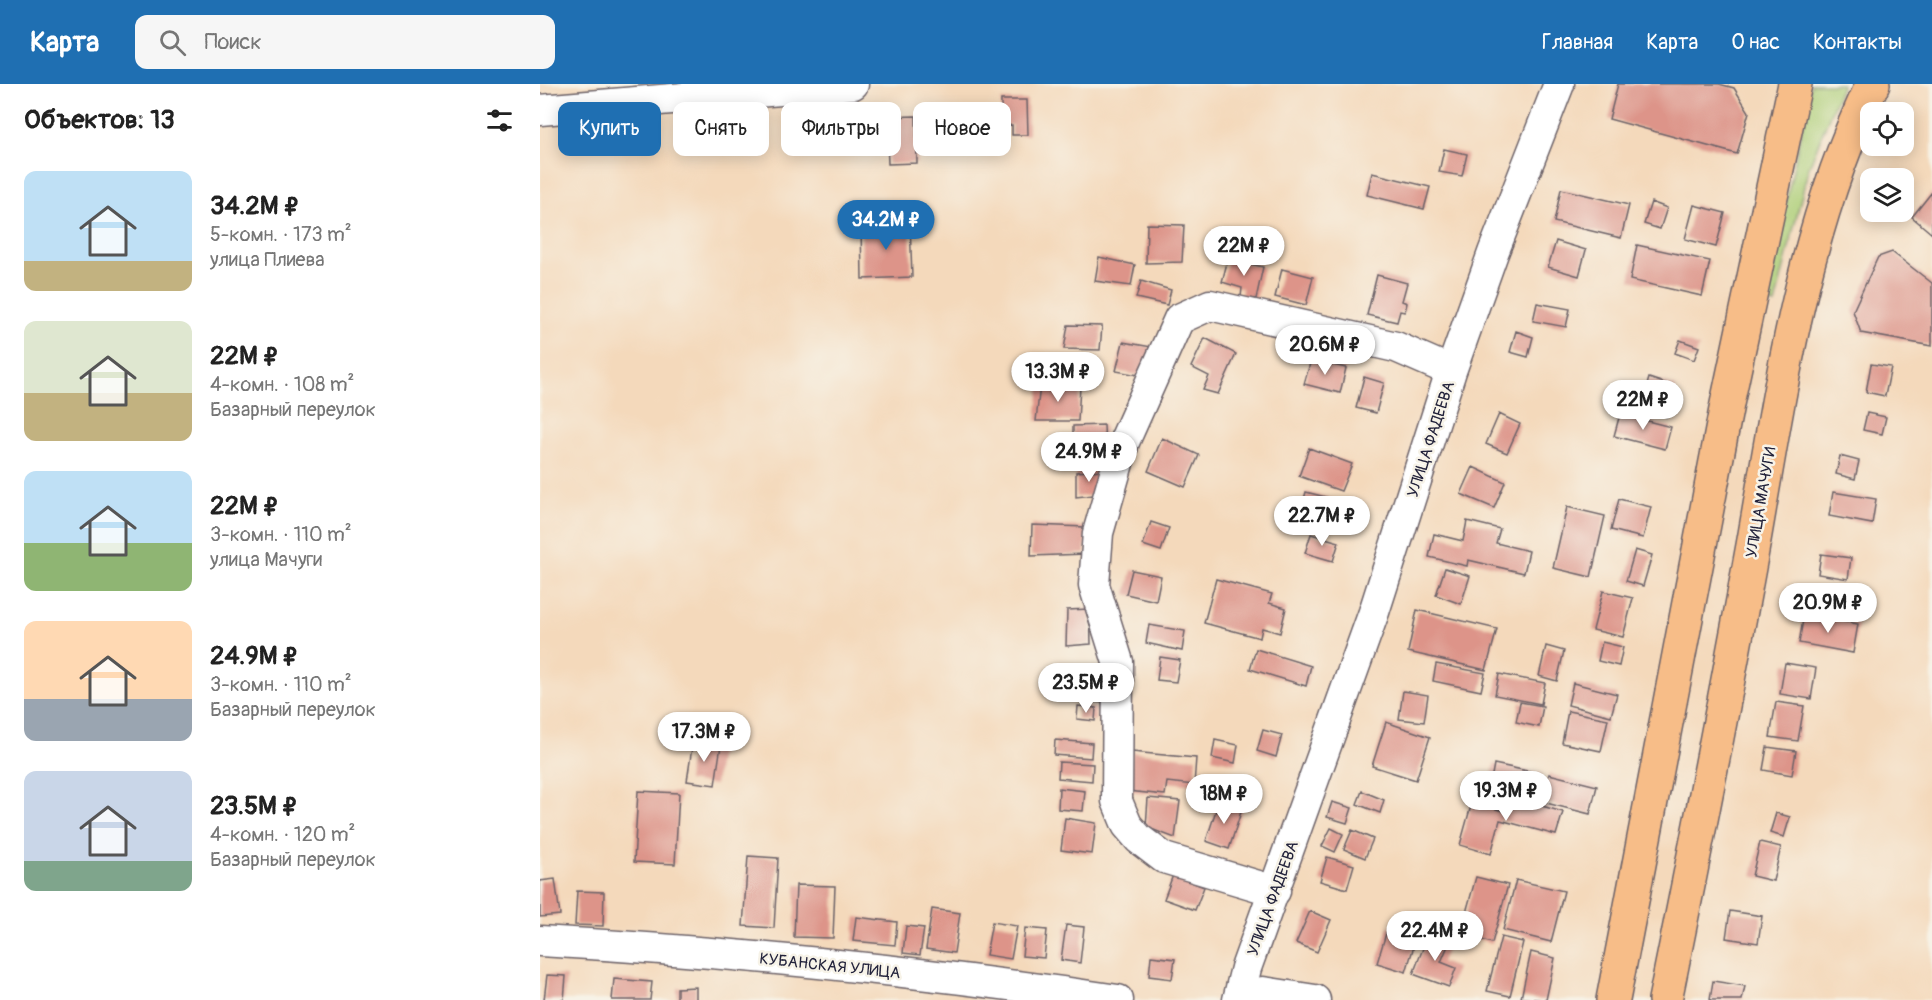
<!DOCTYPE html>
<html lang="ru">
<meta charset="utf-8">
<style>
:root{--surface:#fff;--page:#f6f6f6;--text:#222;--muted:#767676;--accent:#1f6fb2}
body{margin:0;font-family:Pangolin,sans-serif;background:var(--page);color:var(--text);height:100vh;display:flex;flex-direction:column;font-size:22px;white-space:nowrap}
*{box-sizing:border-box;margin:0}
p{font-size:20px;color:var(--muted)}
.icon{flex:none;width:33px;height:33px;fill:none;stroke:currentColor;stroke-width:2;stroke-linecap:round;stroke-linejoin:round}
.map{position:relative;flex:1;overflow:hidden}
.drawer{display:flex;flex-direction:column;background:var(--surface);width:540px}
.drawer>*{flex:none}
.guide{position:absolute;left:18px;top:18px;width:570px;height:54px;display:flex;gap:12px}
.fabs{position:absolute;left:1320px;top:18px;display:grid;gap:12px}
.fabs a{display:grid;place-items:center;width:54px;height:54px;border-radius:12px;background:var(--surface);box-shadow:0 3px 15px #0003;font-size:30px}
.price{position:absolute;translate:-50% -51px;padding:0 14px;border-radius:21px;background:#fff;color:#222;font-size:20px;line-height:39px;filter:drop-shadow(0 2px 3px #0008)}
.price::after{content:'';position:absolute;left:50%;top:36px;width:18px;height:14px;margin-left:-9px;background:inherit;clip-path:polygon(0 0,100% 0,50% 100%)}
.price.selected{background:var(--accent);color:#fff}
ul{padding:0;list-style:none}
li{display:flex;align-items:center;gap:18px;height:150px;padding:0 24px}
li span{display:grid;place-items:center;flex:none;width:168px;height:120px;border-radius:12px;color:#555}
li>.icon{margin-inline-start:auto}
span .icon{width:72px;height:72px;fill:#fffc;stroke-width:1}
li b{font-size:26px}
h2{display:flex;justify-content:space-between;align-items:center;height:72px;padding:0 24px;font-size:26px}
.pill{padding:0 21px;border-radius:12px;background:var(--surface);box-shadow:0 3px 15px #0003;font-size:21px;line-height:54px}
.pill.selected{background:var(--accent);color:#fff}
header{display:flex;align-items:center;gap:36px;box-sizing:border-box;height:84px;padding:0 30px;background:var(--accent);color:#fff}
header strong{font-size:28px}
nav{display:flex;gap:33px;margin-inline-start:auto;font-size:21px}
.search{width:420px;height:54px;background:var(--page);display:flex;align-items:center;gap:15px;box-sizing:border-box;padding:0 21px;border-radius:12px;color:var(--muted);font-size:22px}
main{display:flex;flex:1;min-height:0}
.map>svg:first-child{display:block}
</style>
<header>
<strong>Карта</strong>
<div class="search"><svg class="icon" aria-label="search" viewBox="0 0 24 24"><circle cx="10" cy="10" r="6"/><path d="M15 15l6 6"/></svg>Поиск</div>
<nav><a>Главная</a><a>Карта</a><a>О нас</a><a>Контакты</a></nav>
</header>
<main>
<section class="drawer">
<h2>Объектов: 13<svg class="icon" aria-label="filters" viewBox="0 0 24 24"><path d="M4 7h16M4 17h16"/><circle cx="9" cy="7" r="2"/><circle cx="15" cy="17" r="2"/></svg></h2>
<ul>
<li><span style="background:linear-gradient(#bfe0f5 75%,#c2b280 0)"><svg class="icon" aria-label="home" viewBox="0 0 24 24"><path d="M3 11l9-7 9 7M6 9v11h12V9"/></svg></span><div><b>34.2M ₽</b><p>5-комн. · 173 m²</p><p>улица Плиева</p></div></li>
<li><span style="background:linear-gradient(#dfe7d0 60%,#c2b280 0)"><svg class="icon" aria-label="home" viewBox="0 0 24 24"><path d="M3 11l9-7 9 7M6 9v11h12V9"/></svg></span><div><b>22M ₽</b><p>4-комн. · 108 m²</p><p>Базарный переулок</p></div></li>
<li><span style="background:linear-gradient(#bfe0f5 60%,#8fb573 0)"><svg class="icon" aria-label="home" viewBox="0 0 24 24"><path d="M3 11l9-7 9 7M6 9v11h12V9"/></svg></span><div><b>22M ₽</b><p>3-комн. · 110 m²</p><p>улица Мачуги</p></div></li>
<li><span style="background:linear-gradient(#ffd9b3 65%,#9aa5b1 0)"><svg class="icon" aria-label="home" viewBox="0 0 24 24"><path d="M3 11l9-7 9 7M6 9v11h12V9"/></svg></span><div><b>24.9M ₽</b><p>3-комн. · 110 m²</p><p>Базарный переулок</p></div></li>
<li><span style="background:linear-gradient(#c9d6e8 75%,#7fa58c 0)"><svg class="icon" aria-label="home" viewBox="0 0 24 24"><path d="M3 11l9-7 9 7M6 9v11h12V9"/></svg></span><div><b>23.5M ₽</b><p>4-комн. · 120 m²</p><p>Базарный переулок</p></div></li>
</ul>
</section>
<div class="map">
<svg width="1392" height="916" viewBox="0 0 1392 916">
<rect width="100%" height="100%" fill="#f7f3e8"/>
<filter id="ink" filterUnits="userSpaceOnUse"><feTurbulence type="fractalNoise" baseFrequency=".0167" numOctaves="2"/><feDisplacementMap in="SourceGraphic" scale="12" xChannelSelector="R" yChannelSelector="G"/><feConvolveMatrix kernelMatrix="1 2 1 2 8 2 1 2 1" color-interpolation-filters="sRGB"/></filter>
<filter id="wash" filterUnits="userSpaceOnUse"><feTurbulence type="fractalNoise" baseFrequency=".008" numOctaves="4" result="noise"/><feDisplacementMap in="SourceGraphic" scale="24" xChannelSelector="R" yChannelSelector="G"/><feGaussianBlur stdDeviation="1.35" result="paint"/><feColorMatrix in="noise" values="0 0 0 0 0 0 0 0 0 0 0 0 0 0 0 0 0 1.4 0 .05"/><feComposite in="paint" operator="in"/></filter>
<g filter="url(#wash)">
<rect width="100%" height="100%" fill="#f4d9bb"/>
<path fill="#adce77" stroke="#687859" stroke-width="1.5" d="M1271,0H1302L1268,86L1235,220L1225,218Z"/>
<g id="blocks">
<path fill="#dd9489" d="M1078,0H1179L1194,4L1209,28L1197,70L1069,35Z
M461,16H487L488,51H472V41L461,42Z
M376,32L377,79L348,80L346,33Z
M904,65L927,70L922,92L899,88Z
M832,89L890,103L884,125L827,111Z
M1021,105L1089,121L1081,154L1014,138Z
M1392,108V150L1372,133Z
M1111,118L1127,124L1120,145L1104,140Z
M1154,121L1185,129L1176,163L1145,155Z
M370,138L372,193L322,195L321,140Z
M607,140L644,141L642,178L606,179Z
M1016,157L1046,166L1039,192L1008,183Z
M1097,161L1170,177L1162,212L1090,196Z
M1352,168L1392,199V262L1321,249L1313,227L1338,173Z
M559,173L595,181L591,202L555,197Z
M688,175L723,183L716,215L701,213L702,204L682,198Z
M742,185L773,193L766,221L735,213Z
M837,191L867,199L862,217L867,219L865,228L860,227L857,238L827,231Z
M601,197L631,206L627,221L596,214Z
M997,219L1030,225L1026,243L993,237Z
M528,241L562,242L560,266L524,265Z
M976,247L993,253L988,273L970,268Z
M665,254L696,270L678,310L663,306L669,292L651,283Z
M1140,256L1159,263L1154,276L1135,269Z
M583,258L612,263L604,292L576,287Z
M771,276L806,284L800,309L764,300Z
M1331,280L1351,283L1345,312L1326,308Z
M824,293L844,299L836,329L816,324Z
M1109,294L1136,303L1127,333L1100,325Z
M500,301L540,302L538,337H496Z
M1327,329L1346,333L1342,350L1323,346Z
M959,330L980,340L967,369L946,360Z
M1080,330L1131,343L1125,365L1074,352Z
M564,341L565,365L533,368V342Z
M622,354L659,371L645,403L608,387Z
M769,364L812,380L801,407L759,392Z
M1300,372L1319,377L1315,395L1296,390Z
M933,383L965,398L954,424L921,410Z
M563,386V410L536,413V388Z
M766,408L813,420L809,438L761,426Z
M1293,408L1336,415L1332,440L1289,432Z
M1079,415L1111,423L1103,454L1071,446Z
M1027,423L1065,432L1051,493L1013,484Z
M927,437L960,445L956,459L989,467L984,489L928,476L927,482L889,473L894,450L923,457Z
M611,438L629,444L621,467L603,461Z
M492,441L546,443L545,470L491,472Z
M771,450L799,458L793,477L765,469Z
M1095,466L1112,471L1103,502L1086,497Z
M1281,470L1311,474L1308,495L1278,490Z
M905,484L930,492L921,520L896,511Z
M592,486L621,492L616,517L586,510Z
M676,495L732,510L729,519L746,524L740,549L722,544L720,554L664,539Z
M1063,507L1093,514L1083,553L1053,546Z
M1292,508L1326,514L1323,532L1289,527Z
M550,525L551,560L526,562L527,526Z
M877,526L957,545L946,586L868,568Z
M1264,530L1318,540L1313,569L1259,559Z
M609,541L645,547L642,567L606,559Z
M1062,558L1083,563L1079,582L1058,577Z
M1006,562L1024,567L1017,597L999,592Z
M716,565L771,582L766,602L710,585Z
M620,573L640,576L636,598L617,596Z
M1245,579L1276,584L1271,615L1240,610Z
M896,580L945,589L941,607L893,597Z
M547,587L567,589L564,619L544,617Z
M959,590L1005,599L1001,620L955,611Z
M1033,599L1077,610L1071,632L1028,621Z
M863,607L888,611L884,638L859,635Z
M980,618L1003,622L999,643L976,638Z
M1236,618L1264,622L1258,657L1230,653Z
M538,622L556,624L555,637L537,635Z
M1028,627L1068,635L1061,667L1022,659Z
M846,638L890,653L876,696L832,682Z
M723,646L742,651L736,673L717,667Z
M515,656L552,659L551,674L514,671Z
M675,656L698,661L695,679L672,674Z
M153,657L181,661L175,701L147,697Z
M1227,663L1256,667L1252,691L1223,686Z
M592,668L656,674L654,701L627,698L625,711L588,707Z
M519,678L553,680L552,697L518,694Z
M954,680L1002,690L996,716L949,707Z
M1009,690L1057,702L1050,730L1002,718Z
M519,704L545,707L543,727L518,725Z
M98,707L139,709L135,780L94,778Z
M822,707L844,716L840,729L817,720Z
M967,712L1023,728L1016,751L960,736L951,770L920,761L932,718L963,727Z
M608,714L640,717L635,754L606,743Z
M679,717L702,725L689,765L666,757Z
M792,718L812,724L807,739L787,733Z
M1236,729L1250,733L1244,753L1230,749Z
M525,734L556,739L552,770L521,766Z
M791,744L803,750L795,768L782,762Z
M812,746L833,755L825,774L804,765Z
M1220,758L1241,763L1233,797L1212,792Z
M208,772L238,774L234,844L203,842Z
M787,773L814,781L807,805L780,797Z
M633,791L664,803L655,826L624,815Z
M936,793L968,801L952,859L920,850Z
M15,795L20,831L0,833V797Z
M976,796L1024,807L1011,858L963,846Z
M256,801L295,802L293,854L254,853Z
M37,807L64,808L63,842L35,841Z
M392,825L420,829L414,869L386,865Z
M770,827L791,836L777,868L756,859Z
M1190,827L1222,832L1218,859L1186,854Z
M316,833L357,838L355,861L313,857Z
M452,838L477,842L471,875L446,871Z
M526,841L544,843L540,879L521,876Z
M366,842L384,844L380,871L363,869Z
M848,843L877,852L866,888L837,879Z
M485,844L507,846L504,874L482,872Z
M889,849L910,857L901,878L916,884L909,903L873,890Z
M961,853L983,858L970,912L947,907Z
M991,868L1015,874L1006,916L981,914Z
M611,872L635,875L632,895L609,892Z
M7,891L26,892L24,916H4Z
M74,895L112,898L110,916H72Z
M1173,897L1205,902L1202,916H1170Z
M156,903V916H137V904Z"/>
</g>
</g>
<g filter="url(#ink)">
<use href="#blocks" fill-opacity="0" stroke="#6c6268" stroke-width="1.5"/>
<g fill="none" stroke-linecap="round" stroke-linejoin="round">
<defs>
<path id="minor" d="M0,26L313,0
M735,807L624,774L599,755L587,741L577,717L578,578L554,501L558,449L584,358L639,235L670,221L856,263L911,287
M0,857C193,868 387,888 578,916
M698,916L706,884L834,528L911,287L953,169L1019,0
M702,916L723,908L775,916"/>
<path id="major" d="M1073,916L1187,320L1255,0
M1125,916C1156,763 1186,610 1214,456C1241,302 1263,142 1333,0"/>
</defs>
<use href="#minor" stroke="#6c6268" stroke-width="33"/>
<use href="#major" stroke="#6c6268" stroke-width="36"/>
<use href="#minor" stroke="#fff" stroke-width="30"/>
<use href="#major" stroke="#f7bd88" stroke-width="33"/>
</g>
</g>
<g text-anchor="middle" stroke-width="5" stroke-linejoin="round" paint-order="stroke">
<g font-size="16" fill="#22223b" stroke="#f7f3e8">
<text transform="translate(890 355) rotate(-72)" y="6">УЛИЦА ФАДЕЕВА</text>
<text transform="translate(1220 418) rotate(-80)" y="6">УЛИЦА МАЧУГИ</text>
<text transform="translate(732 814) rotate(-70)" y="6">УЛИЦА ФАДЕЕВА</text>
<text transform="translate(290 881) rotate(6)" y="6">КУБАНСКАЯ УЛИЦА</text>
</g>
</g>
</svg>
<div class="fabs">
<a><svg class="icon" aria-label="locate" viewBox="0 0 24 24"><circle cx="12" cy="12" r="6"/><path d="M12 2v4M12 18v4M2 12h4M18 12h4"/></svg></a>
<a><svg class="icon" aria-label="layers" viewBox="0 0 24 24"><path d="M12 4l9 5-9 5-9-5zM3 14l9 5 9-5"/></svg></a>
</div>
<b class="price selected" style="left:346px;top:167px">34.2M ₽</b>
<b class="price" style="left:704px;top:193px">22M ₽</b>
<b class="price" style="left:785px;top:292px">20.6M ₽</b>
<b class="price" style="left:518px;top:319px">13.3M ₽</b>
<b class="price" style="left:1103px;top:347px">22M ₽</b>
<b class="price" style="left:549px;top:399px">24.9M ₽</b>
<b class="price" style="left:782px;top:463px">22.7M ₽</b>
<b class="price" style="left:1288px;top:550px">20.9M ₽</b>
<b class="price" style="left:546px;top:630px">23.5M ₽</b>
<b class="price" style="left:164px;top:679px">17.3M ₽</b>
<b class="price" style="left:966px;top:738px">19.3M ₽</b>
<b class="price" style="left:684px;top:741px">18M ₽</b>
<b class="price" style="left:895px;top:878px">22.4M ₽</b>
<div class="guide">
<a class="pill selected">Купить</a>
<a class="pill">Снять</a>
<a class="pill">Фильтры</a>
<a class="pill">Новое</a>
</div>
</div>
</main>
